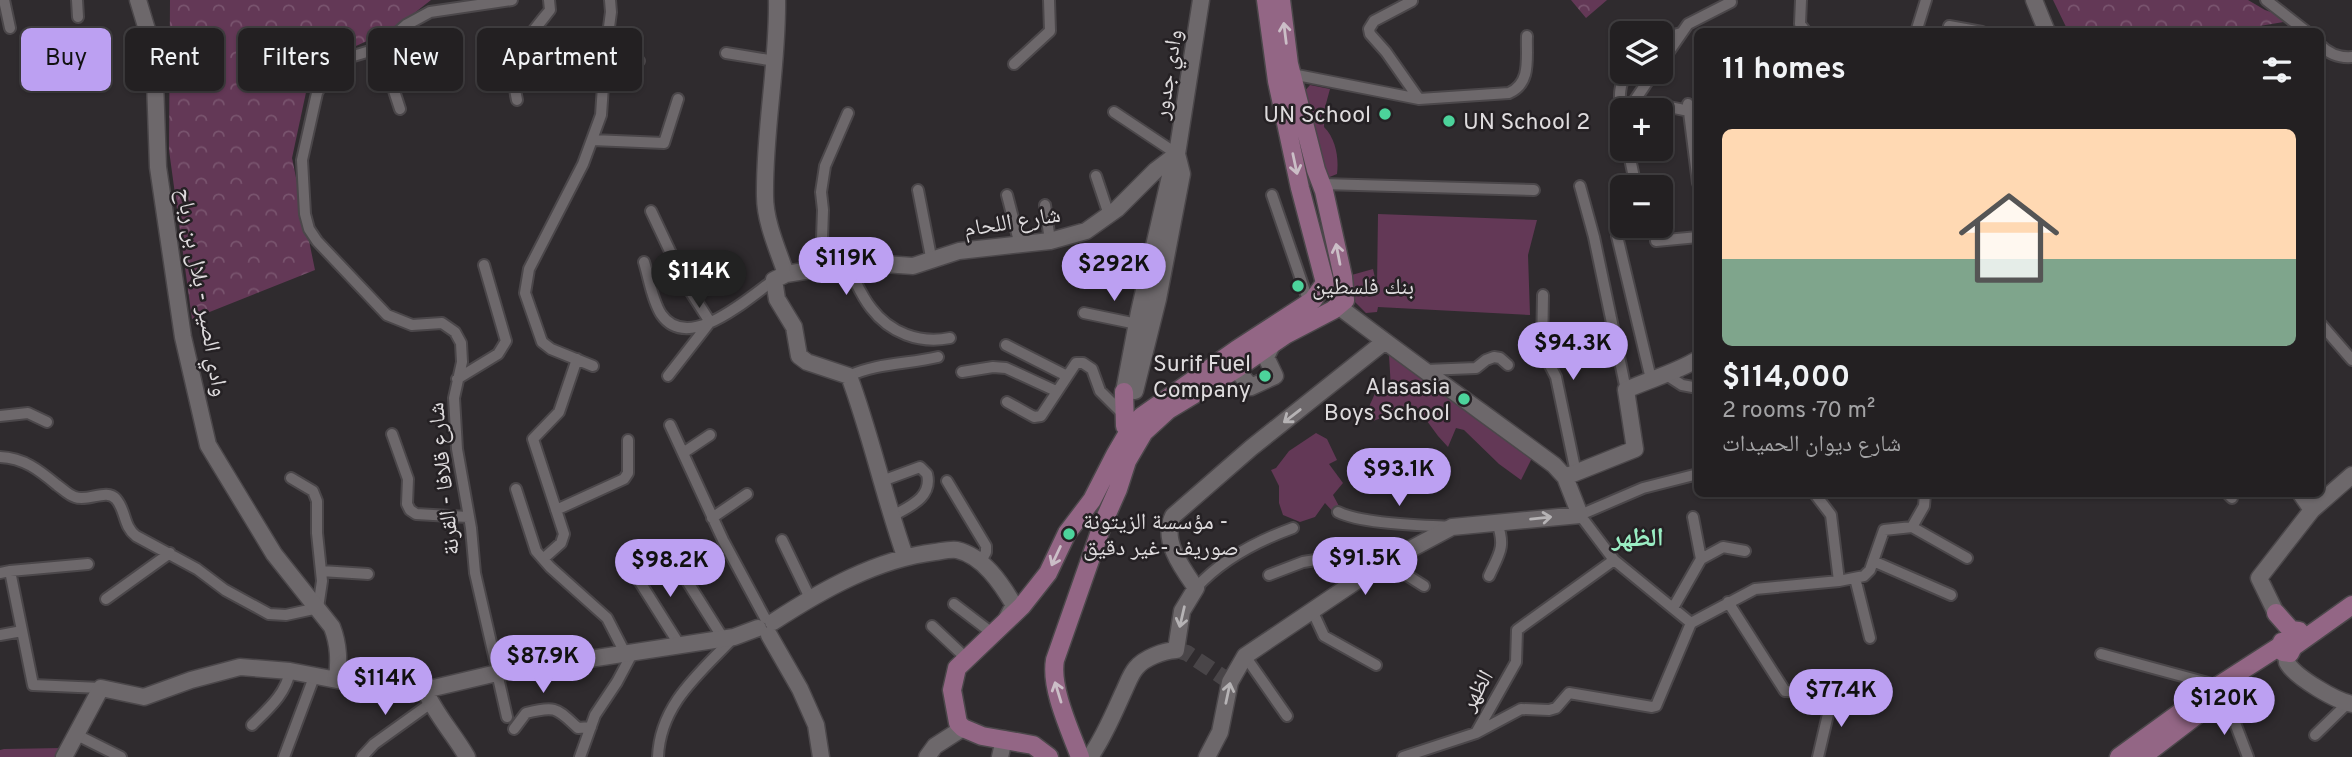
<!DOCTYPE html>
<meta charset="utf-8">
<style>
:root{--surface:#232022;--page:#2f2d2f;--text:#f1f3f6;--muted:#a3a3a5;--line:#403e40;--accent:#bca0f2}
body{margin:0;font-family:Overpass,"Noto Naskh Arabic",sans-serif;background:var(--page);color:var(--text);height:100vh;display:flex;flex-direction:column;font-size:26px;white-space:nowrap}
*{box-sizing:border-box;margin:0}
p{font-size:23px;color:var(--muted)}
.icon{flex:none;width:38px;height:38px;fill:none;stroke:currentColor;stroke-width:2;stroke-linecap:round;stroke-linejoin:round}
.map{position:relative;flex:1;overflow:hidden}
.side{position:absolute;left:1694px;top:28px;width:630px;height:469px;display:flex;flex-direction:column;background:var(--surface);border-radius:10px;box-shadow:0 2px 5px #0004,0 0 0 2px var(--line)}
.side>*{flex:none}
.top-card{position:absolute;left:21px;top:28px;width:665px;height:63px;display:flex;gap:14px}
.tools{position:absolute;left:1610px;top:21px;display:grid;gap:14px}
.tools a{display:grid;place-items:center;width:63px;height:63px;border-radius:10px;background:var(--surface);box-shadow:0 2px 5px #0004,0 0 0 2px var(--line);font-size:35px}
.price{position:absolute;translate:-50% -60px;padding:0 16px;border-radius:24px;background:var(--accent);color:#111;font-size:23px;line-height:46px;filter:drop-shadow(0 2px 4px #0008)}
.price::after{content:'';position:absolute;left:50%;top:42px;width:21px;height:16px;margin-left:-10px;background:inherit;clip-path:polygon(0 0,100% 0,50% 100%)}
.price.selected{background:#222;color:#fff}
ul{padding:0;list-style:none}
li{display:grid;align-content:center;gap:14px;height:371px;padding:0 28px}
li span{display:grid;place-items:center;height:217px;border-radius:10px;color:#555}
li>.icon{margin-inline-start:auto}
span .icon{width:126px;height:126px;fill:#fffc;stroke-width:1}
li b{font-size:30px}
h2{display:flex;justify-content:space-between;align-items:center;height:84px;padding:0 28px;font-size:30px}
.pill{padding:0 24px;border-radius:10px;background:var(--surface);box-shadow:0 2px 5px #0004,0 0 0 2px var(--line);font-size:24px;line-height:63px}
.pill.selected{background:var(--accent);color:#111}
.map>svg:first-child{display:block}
</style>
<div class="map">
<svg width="2352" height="757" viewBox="0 0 2352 757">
<defs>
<pattern id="forest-crowns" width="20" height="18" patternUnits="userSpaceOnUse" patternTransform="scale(1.75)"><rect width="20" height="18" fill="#633856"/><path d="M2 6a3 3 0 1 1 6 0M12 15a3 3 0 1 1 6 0" fill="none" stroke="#79546e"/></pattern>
</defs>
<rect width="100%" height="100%" fill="#2f2b2e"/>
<path fill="#633856" d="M1310,85L1330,89L1324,111V127C1336,139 1339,158 1337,174L1327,178L1302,94Z
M1378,214L1537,220L1528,255L1530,315L1378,307L1377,312L1366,313L1353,300L1348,276L1373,269L1377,287Z
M1389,355L1394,356L1533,456L1521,480L1499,464L1464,430L1456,428L1448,447L1438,436L1416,406L1370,422L1368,409L1377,389H1391Z
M1316,433L1327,439L1337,460L1329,464L1343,483L1333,495L1340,508L1335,514L1325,503L1315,517L1300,522L1283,515L1279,503V486L1271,470L1276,468L1289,451Z
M62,748L56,757H0V750L4,749Z"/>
<path fill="url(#forest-crowns)" d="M170,0H431L394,29L329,58L308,83L292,158L315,270L192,319L169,150Z
M1571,0H1607L1586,18Z
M2053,0H2248L2265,10L2295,20L2224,32L2068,31Z"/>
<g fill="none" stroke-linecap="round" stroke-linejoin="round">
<path stroke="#494548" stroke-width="16" stroke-dasharray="16 8" stroke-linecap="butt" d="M1176,650L1187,653L1230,682"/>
<defs>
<path id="street" d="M4,0L10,28
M77,0L78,17
M1801,0L1800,24L1806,32
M2266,0L2307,32
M1412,1L1374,21L1369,29L1370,34L1386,52L1419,99
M1949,26L1982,32
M1916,32L1926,0
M1661,39L1681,33
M2320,45C2329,54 2340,58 2352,57
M380,48L400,109
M543,50L639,61
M726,53L775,61
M1661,63L1688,24L1731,2
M1014,64L1050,31L1049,0
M1292,74L1419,99L1509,93C1532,83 1526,57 1527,36
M517,100C507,59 526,40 550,10L549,0
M1635,100L1654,72
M1688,104L1698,183
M1623,110L1635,100L1689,111
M1114,112L1177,154
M1621,112C1619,96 1619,85 1627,72
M592,140L664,143L678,99
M1628,149L1636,187
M1096,176L1109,215
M1322,184L1534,190
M1580,186L1594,237L1626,390
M918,190L932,262
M1007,195L1020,245
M1272,195L1309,303
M1045,205L1050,241
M651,211L685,283L710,322L668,376
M1617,236L1651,379
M1656,241L1698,237
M644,262C649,278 652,300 661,314C688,354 748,298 774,280
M821,267L823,210L821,192L825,166L848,113
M849,269C856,282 862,297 871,308C890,333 919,344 950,338
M1543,295L1542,350L1556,377L1576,473
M1084,313L1137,324
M2320,323L2352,360
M1006,345L1067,376
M593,366L551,349L542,342L525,293L529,269L583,164L601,115L605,57L611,12L610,0
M1426,370L1476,368L1486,360L1494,357L1500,358L1508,365
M962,372L993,367L1006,368L1056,391
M1665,374L1682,385L1698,388
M849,376C876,363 909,364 938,357
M457,379L498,354L506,341L484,265
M1007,402L1034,417L1041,416L1076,363H1083L1092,369L1100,391L1120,411
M0,416L28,413L47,422
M670,425L723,540L765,618
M392,434L408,479L407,504L410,510L416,514L468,517
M683,453L710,435
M0,457C24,458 39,470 57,485C63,489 68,495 75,497C88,502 107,488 116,499C126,510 123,526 136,536L197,569L225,590L269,614L286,615L318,608L322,581L317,533V501L313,491L291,478
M882,481L920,467L927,474C933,498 908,507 891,517
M947,481L986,546V552L981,561
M516,489L536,551L550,567L607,618L625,653
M1815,494L1831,515L1839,581
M2228,494L2232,498
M556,510L624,479L628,473V440
M1338,512C1362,524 1421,525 1450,527
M1693,517L1701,559
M712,518L747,494
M1912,527L1924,506L1925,494
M782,540L810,598
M670,554L723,638
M543,559L561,543L564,534L533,439L559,412L577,359
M1614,560L1691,623
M1873,561L1951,595
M1386,562L1424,586
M10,571L88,564
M321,571L368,574
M633,571L679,644
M0,573L10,571L33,685L101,688
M1269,575L1303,562L1322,559L1377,567
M1489,576C1499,554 1506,547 1497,523
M1855,578L1870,638
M1196,588C1222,559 1257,541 1293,528
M106,599L170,553
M1728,602L1785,691L1833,693L1876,681
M954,604L992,633
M1673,608L1701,559L1723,547L1745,551
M1312,610L1324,636L1376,665
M932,626L966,658
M0,635L22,631
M2101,654L2219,686
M1245,656L1287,716
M497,673L507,717
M498,673L475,573L471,528L457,449L454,398L462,362L461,343L455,332L442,323L412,325L387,315L317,241L309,229L305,214L302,160L317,93L327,74L350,57L380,48L406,25L430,12L512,0
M2209,705L2235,723L2248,757
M252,725C268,709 286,694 290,671
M514,729L526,713C557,705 557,709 578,728L591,727
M1476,733L1516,662L1517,630L1614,560L1580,515L1643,488L1698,474
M75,734L121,757
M2315,735L2348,703
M284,757L314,677
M362,757L374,744L431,703
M580,757L595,715L617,682L633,652
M658,757C660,704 700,673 734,637
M1403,757L1476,733L1521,709L1549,710L1556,708L1569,693L1652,707L1656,706L1691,623L1755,589L1839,581L1864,576L1870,570L1884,530L1912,527L1967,558
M1818,757L1833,693"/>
<path id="secondary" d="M138,0L154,53L158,167L183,337L208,445L274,554L332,627C339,645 339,661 337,680
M777,0C778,65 764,130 765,196C765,222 778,250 786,274
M2034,0L2047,32
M1236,369L1251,387L1275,376L1266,357L1273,343
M1135,391L1158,299L1182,174L1177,154
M1122,402L1139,312L1173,163L1177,154L1201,0
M1565,477L1635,449L1626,390C1650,379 1675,373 1698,359
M2301,494L2312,510
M905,556C884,497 871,435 849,376L807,362L799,356L794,327L777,299L774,280L786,274L835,266L844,269L884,264L913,266L959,251L1050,241L1086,231L1117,209L1156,170L1177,154
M2276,613L2259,578L2312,510L2352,475
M773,622C822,590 877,559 935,552C942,551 951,549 957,550C983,556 1001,583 1014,605L1006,620
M769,635L800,689L816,725L821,757
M2288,653C2287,658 2285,660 2288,664C2297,678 2336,701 2352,704
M425,690C435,714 454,734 467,757
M64,757L101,688L144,697L191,680L240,667L290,671L337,680L425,690L497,673L734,637L758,628
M927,757L935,746L963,728
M1000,757L1004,739
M1090,757C1104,737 1113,715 1123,693C1127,685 1130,675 1136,668C1144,658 1163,651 1176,650L1182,611L1196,588C1182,568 1161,540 1173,516L1251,448L1384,342
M1207,757L1220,732L1230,682L1245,656L1377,567L1452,527L1580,515L1565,477L1554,465C1482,412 1409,360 1338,306"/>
<path id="primary" d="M1124,392L1125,426L1136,436
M2276,613L2291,630L2299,631
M2293,647L2288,641L2282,642L2280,646L2283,652L2290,653L2293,647L2352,605
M1049,757L1033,745L982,736L963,728L958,723L952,690L957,668L1022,606L1048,573L1067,533L1092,500L1115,455L1129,431L1142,416L1236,350L1313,300L1325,283L1300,188L1277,81L1266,0
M1080,757C1070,730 1050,688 1055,660L1103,523L1118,489L1127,461L1144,432L1168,410L1236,369L1285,335L1333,310L1345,300L1343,277L1324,191L1316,170L1289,64L1281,0
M2119,757L2207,693L2280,646
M2142,757L2206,708"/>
</defs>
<use href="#street" stroke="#4b474a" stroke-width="14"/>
<use href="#secondary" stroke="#4b474a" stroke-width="19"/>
<use href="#primary" stroke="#4b474a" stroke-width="21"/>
<use href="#street" stroke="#6d686b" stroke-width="10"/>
<use href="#secondary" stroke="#6d686b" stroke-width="16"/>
<use href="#primary" stroke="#936685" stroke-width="18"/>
</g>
<defs><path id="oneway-shaft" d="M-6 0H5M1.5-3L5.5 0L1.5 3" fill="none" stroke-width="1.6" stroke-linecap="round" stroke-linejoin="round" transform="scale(1.75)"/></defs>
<g stroke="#cbbec7">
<use href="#oneway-shaft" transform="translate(1285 33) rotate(-97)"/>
<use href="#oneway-shaft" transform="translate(1295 164) rotate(78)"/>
<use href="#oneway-shaft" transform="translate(1338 254) rotate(-101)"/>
<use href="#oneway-shaft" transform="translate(1056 556) rotate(115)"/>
<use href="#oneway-shaft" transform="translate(1058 692) rotate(-107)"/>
</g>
<g stroke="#b6b3b5">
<use href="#oneway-shaft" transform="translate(1292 416) rotate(142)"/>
<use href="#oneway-shaft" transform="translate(1541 518) rotate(-6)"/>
<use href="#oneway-shaft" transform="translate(1182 617) rotate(103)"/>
<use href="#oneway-shaft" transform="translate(1228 693) rotate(-78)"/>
</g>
<g fill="#4cd39b" stroke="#252124" stroke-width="2.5">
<circle cx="1385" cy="114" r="7"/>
<circle cx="1449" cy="121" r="7"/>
<circle cx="1298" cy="286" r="7"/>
<circle cx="1265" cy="376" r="7"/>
<circle cx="1464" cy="399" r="7"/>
<circle cx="1069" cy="534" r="7"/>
</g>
<g text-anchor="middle" stroke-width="5" stroke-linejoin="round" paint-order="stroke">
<g font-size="23" fill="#dedbdd" stroke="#252124">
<text transform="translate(1167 74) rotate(-81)" y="8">وادي جدور</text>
<text transform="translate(1012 221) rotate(-9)" y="8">شارع اللحام</text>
<text transform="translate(203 292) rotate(80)" y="8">وادي الصير - بلال بن رباح</text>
<text transform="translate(443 479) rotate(-96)" y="8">شارع قلافا - القرنة</text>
<text transform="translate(1476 690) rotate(-60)" y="8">الظهر</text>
</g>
<g font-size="23" fill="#dedbdd" stroke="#252124" text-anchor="end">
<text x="1371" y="122">UN School</text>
<text x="1463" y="129" text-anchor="start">UN School 2</text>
<text x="1312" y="294" text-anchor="start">بنك فلسطين</text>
<text x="1251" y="371">Surif Fuel<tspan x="1251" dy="26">Company</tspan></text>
<text x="1450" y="394">Alasasia<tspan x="1450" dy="26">Boys School</tspan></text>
<text x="1083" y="529" text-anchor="start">مؤسسة الزيتونة -<tspan x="1083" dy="26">صوريف -غير دقيق</tspan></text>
</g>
<g font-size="26" font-weight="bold" fill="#9aeec4" stroke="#252124">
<text x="1638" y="546">الظهر</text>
</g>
</g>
</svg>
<div class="tools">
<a><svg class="icon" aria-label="layers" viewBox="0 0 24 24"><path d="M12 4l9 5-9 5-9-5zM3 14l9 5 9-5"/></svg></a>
<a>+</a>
<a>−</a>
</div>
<b class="price" style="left:846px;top:297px">$119K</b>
<b class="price" style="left:1114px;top:303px">$292K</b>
<b class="price selected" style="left:699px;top:310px">$114K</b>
<b class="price" style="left:1573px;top:382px">$94.3K</b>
<b class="price" style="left:1399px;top:508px">$93.1K</b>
<b class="price" style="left:1365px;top:597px">$91.5K</b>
<b class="price" style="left:670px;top:599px">$98.2K</b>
<b class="price" style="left:543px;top:695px">$87.9K</b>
<b class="price" style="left:385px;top:717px">$114K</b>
<b class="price" style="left:1841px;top:729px">$77.4K</b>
<b class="price" style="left:2224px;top:737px">$120K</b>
<div class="top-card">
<a class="pill selected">Buy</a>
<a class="pill">Rent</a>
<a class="pill">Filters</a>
<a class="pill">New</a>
<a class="pill">Apartment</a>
</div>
<section class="side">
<h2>11 homes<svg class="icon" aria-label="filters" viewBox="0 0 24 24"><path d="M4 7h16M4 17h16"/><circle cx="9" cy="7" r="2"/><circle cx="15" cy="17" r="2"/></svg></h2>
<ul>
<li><span style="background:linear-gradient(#ffd9b3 60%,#7fa58c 0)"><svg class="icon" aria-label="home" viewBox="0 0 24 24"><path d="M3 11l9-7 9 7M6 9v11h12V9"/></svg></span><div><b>$114,000</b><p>2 rooms · 70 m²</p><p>شارع ديوان الحميدات</p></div></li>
</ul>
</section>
</div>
